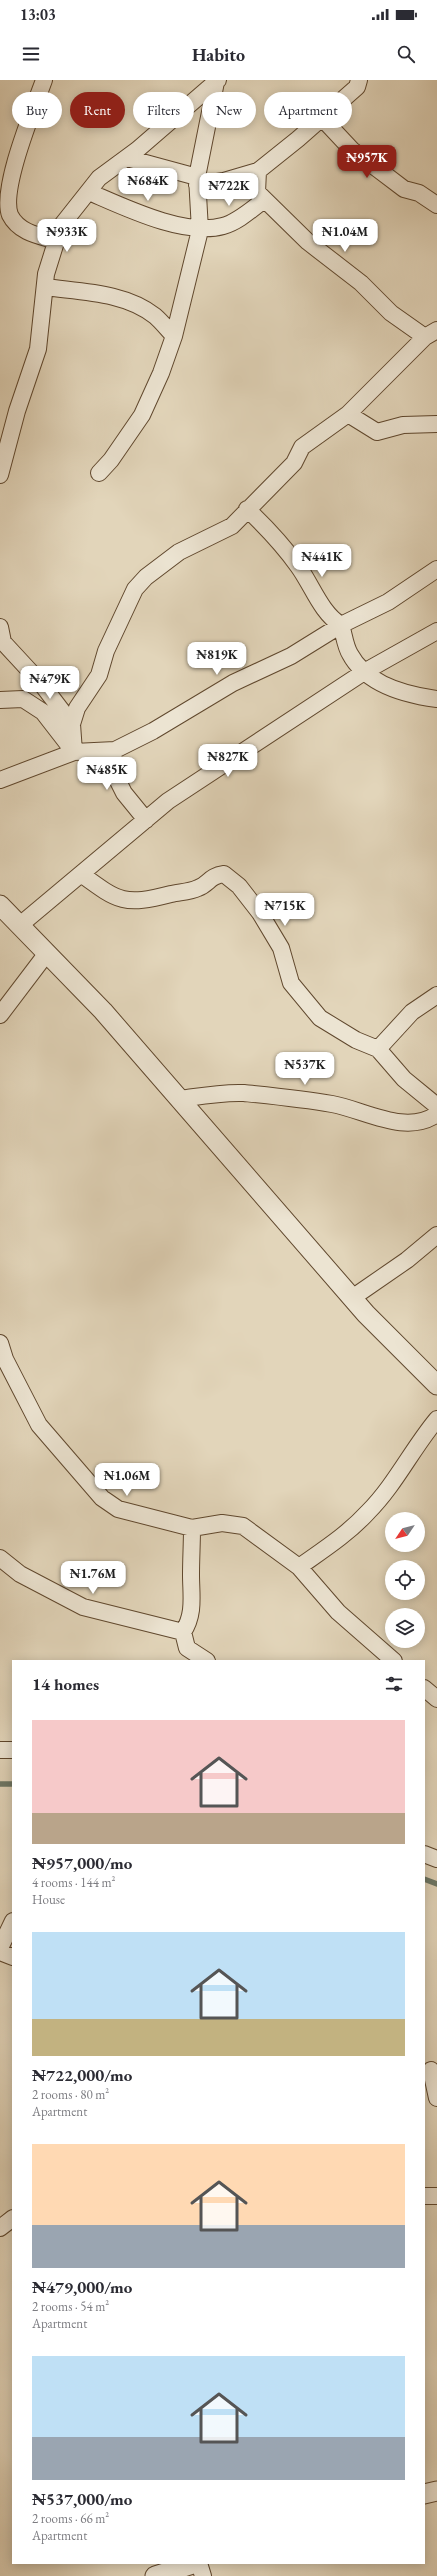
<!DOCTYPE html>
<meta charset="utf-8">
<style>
:root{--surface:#fff;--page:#f2f2f3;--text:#2b2b33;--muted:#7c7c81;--accent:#8f2418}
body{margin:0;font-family:"EB Garamond",serif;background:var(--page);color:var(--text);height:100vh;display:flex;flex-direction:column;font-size:15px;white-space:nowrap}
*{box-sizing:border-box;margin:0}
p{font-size:13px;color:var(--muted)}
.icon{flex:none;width:22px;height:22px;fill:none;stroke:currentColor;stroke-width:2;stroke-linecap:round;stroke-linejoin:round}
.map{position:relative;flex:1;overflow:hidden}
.panel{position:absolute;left:12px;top:1580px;width:413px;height:904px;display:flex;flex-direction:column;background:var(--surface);border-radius:0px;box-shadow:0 2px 10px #0003}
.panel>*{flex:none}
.banner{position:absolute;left:12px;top:12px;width:413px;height:36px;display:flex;gap:8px}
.needle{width:26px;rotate:235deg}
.tools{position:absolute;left:385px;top:1432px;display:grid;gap:8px}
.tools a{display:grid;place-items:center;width:40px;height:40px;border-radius:50%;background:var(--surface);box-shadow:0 2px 10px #0003;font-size:20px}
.price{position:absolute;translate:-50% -34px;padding:0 9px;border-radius:8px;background:#fff;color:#222;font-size:13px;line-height:26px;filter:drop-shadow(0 1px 2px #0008)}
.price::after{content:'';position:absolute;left:50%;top:24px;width:12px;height:9px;margin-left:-6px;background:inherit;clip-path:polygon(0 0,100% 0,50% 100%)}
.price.on{background:var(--accent);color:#fff}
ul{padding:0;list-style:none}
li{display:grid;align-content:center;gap:8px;height:212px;padding:0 20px}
li span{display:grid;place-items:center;height:124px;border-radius:0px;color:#555}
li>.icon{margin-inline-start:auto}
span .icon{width:72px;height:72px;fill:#fffc;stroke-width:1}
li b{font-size:17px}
h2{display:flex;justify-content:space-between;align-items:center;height:48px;padding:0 20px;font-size:17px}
.chip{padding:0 14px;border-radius:18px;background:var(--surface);box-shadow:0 2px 10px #0003;font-size:14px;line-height:36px}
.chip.on{background:var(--accent);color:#fff}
.status{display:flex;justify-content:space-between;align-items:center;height:28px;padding:0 20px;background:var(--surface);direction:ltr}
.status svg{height:11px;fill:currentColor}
header{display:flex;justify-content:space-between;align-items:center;height:52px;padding:0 20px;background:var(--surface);font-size:18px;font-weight:700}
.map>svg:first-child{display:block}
</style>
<div class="status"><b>13:03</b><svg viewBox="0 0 49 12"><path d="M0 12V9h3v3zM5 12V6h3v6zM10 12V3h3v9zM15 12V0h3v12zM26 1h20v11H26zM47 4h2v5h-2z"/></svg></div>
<header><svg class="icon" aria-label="menu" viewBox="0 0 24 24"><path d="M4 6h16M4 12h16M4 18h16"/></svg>Habito<svg class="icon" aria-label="search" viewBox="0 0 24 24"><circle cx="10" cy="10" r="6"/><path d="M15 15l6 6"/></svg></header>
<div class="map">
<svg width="437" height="2496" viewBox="0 0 437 2496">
<rect width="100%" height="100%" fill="#e2d5ba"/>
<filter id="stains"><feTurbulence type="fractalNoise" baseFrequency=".005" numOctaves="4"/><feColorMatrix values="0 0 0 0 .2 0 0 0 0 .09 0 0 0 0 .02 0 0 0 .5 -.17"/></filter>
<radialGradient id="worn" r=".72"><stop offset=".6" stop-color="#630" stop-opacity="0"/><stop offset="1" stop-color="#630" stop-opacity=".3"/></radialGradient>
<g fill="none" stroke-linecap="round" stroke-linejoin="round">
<path stroke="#6e7968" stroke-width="5.5" d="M0,1704H13
M424,1799L437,1804"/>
<defs>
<path id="minor" d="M44,0C34,28 0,109 10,135C19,153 40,156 57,161
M322,38L352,70L379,90L404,109L419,113L437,125
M127,78L197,97
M258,91L257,112L308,162L361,203L391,233L425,257
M197,105L224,101L258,91L298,59L357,7L359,0
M89,112C124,127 185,157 223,146C238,142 252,129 264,120
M45,207C81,212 125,212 155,236C162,242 168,250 174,256
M348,334L377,352L403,345L437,344
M99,393L111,380L142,335L161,293L174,256L200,150L197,97L216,2
M0,395L17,331L38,269L46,194L61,146L99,98L137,70L218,0
M247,429C266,447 283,465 298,486C312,505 321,533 341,545C344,554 345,566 350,574C366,604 406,615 437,619
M0,547L3,562L40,602L72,644
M0,620L23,619L43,632L74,672
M115,670L111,687L124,713L146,740
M74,672L72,644L77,628L99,595L106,571L135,509L146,497L179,472L232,446L294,383L302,367L348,334L425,257L437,250
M0,700L74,672L115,670L153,651L233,603L291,576L341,545L388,522L437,489
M81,794C119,822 124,826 171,814C179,812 190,812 198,808C209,804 209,796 224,794L239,806L260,833L281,868L291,903L320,938L356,960L378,969L404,999L437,1026
M20,845L168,721L364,592L437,551
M0,935L47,873
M378,969L412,932L437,915
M180,1019C201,1016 222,1012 244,1013C273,1016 303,1019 332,1024C365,1030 406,1056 437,1034
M352,1218L407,1180L437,1155
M0,1263L5,1279L39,1345L102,1418L118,1429L192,1448L222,1443L243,1446L299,1487L338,1532L394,1581
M192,1448C192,1463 191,1479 191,1495C191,1515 195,1534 183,1552L187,1568L207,1581
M0,1478L20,1494L83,1527L183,1552
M299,1487C323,1470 348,1454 368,1432C395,1405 412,1369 437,1339
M424,1608L437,1619
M0,1670H13
M424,1774L437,1779
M0,1868L13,1841
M0,1872L13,1877
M431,1990L437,2018
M424,2116H437
M0,2148L13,2138
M199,2483L203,2496"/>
<path id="tertiary" d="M0,825L103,931L366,1234L437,1305
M424,2414L437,2411
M155,2496L196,2483"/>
</defs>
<use href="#minor" stroke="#60482e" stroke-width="18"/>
<use href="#tertiary" stroke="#60482e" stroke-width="21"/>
<use href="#minor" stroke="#ece4d2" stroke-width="16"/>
<use href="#tertiary" stroke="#ece4d2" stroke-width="19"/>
</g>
<rect width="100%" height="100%" filter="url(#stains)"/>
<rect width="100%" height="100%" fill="url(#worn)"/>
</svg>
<div class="tools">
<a><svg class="needle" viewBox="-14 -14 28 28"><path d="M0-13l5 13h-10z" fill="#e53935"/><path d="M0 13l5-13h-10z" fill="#7c7c81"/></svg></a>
<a><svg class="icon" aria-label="locate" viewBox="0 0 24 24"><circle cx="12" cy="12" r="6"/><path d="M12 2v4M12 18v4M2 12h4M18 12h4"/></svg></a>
<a><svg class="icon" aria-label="layers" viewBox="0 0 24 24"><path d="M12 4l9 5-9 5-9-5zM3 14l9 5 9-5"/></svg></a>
</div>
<b class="price on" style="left:367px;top:99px">₦957K</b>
<b class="price" style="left:148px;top:122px">₦684K</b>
<b class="price" style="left:229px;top:127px">₦722K</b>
<b class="price" style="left:67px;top:173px">₦933K</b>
<b class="price" style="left:345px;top:173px">₦1.04M</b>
<b class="price" style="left:322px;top:498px">₦441K</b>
<b class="price" style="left:217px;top:596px">₦819K</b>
<b class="price" style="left:50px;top:620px">₦479K</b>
<b class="price" style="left:228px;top:698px">₦827K</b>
<b class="price" style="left:107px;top:711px">₦485K</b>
<b class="price" style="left:285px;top:847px">₦715K</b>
<b class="price" style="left:305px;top:1006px">₦537K</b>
<b class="price" style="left:127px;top:1417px">₦1.06M</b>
<b class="price" style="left:93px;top:1515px">₦1.76M</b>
<div class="banner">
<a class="chip">Buy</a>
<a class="chip on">Rent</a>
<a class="chip">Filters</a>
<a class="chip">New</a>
<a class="chip">Apartment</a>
</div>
<section class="panel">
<h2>14 homes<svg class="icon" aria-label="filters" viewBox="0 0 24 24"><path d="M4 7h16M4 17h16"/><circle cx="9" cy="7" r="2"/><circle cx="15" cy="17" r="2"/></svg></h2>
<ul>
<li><span style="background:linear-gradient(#f6c9c9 75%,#b9a48a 0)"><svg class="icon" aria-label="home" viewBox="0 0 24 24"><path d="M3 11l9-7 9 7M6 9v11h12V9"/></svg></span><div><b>₦957,000/mo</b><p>4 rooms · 144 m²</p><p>House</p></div></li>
<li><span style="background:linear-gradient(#bfe0f5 70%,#c2b280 0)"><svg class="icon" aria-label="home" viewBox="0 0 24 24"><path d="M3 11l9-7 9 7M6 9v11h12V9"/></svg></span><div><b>₦722,000/mo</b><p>2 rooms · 80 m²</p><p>Apartment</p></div></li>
<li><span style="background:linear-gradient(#ffd9b3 65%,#9aa5b1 0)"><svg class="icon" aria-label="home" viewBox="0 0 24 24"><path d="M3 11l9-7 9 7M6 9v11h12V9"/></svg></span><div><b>₦479,000/mo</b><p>2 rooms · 54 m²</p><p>Apartment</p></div></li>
<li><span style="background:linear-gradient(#bfe0f5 65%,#9aa5b1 0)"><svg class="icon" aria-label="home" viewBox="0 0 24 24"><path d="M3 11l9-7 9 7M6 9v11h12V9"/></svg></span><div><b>₦537,000/mo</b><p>2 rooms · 66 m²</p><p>Apartment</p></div></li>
</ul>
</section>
</div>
